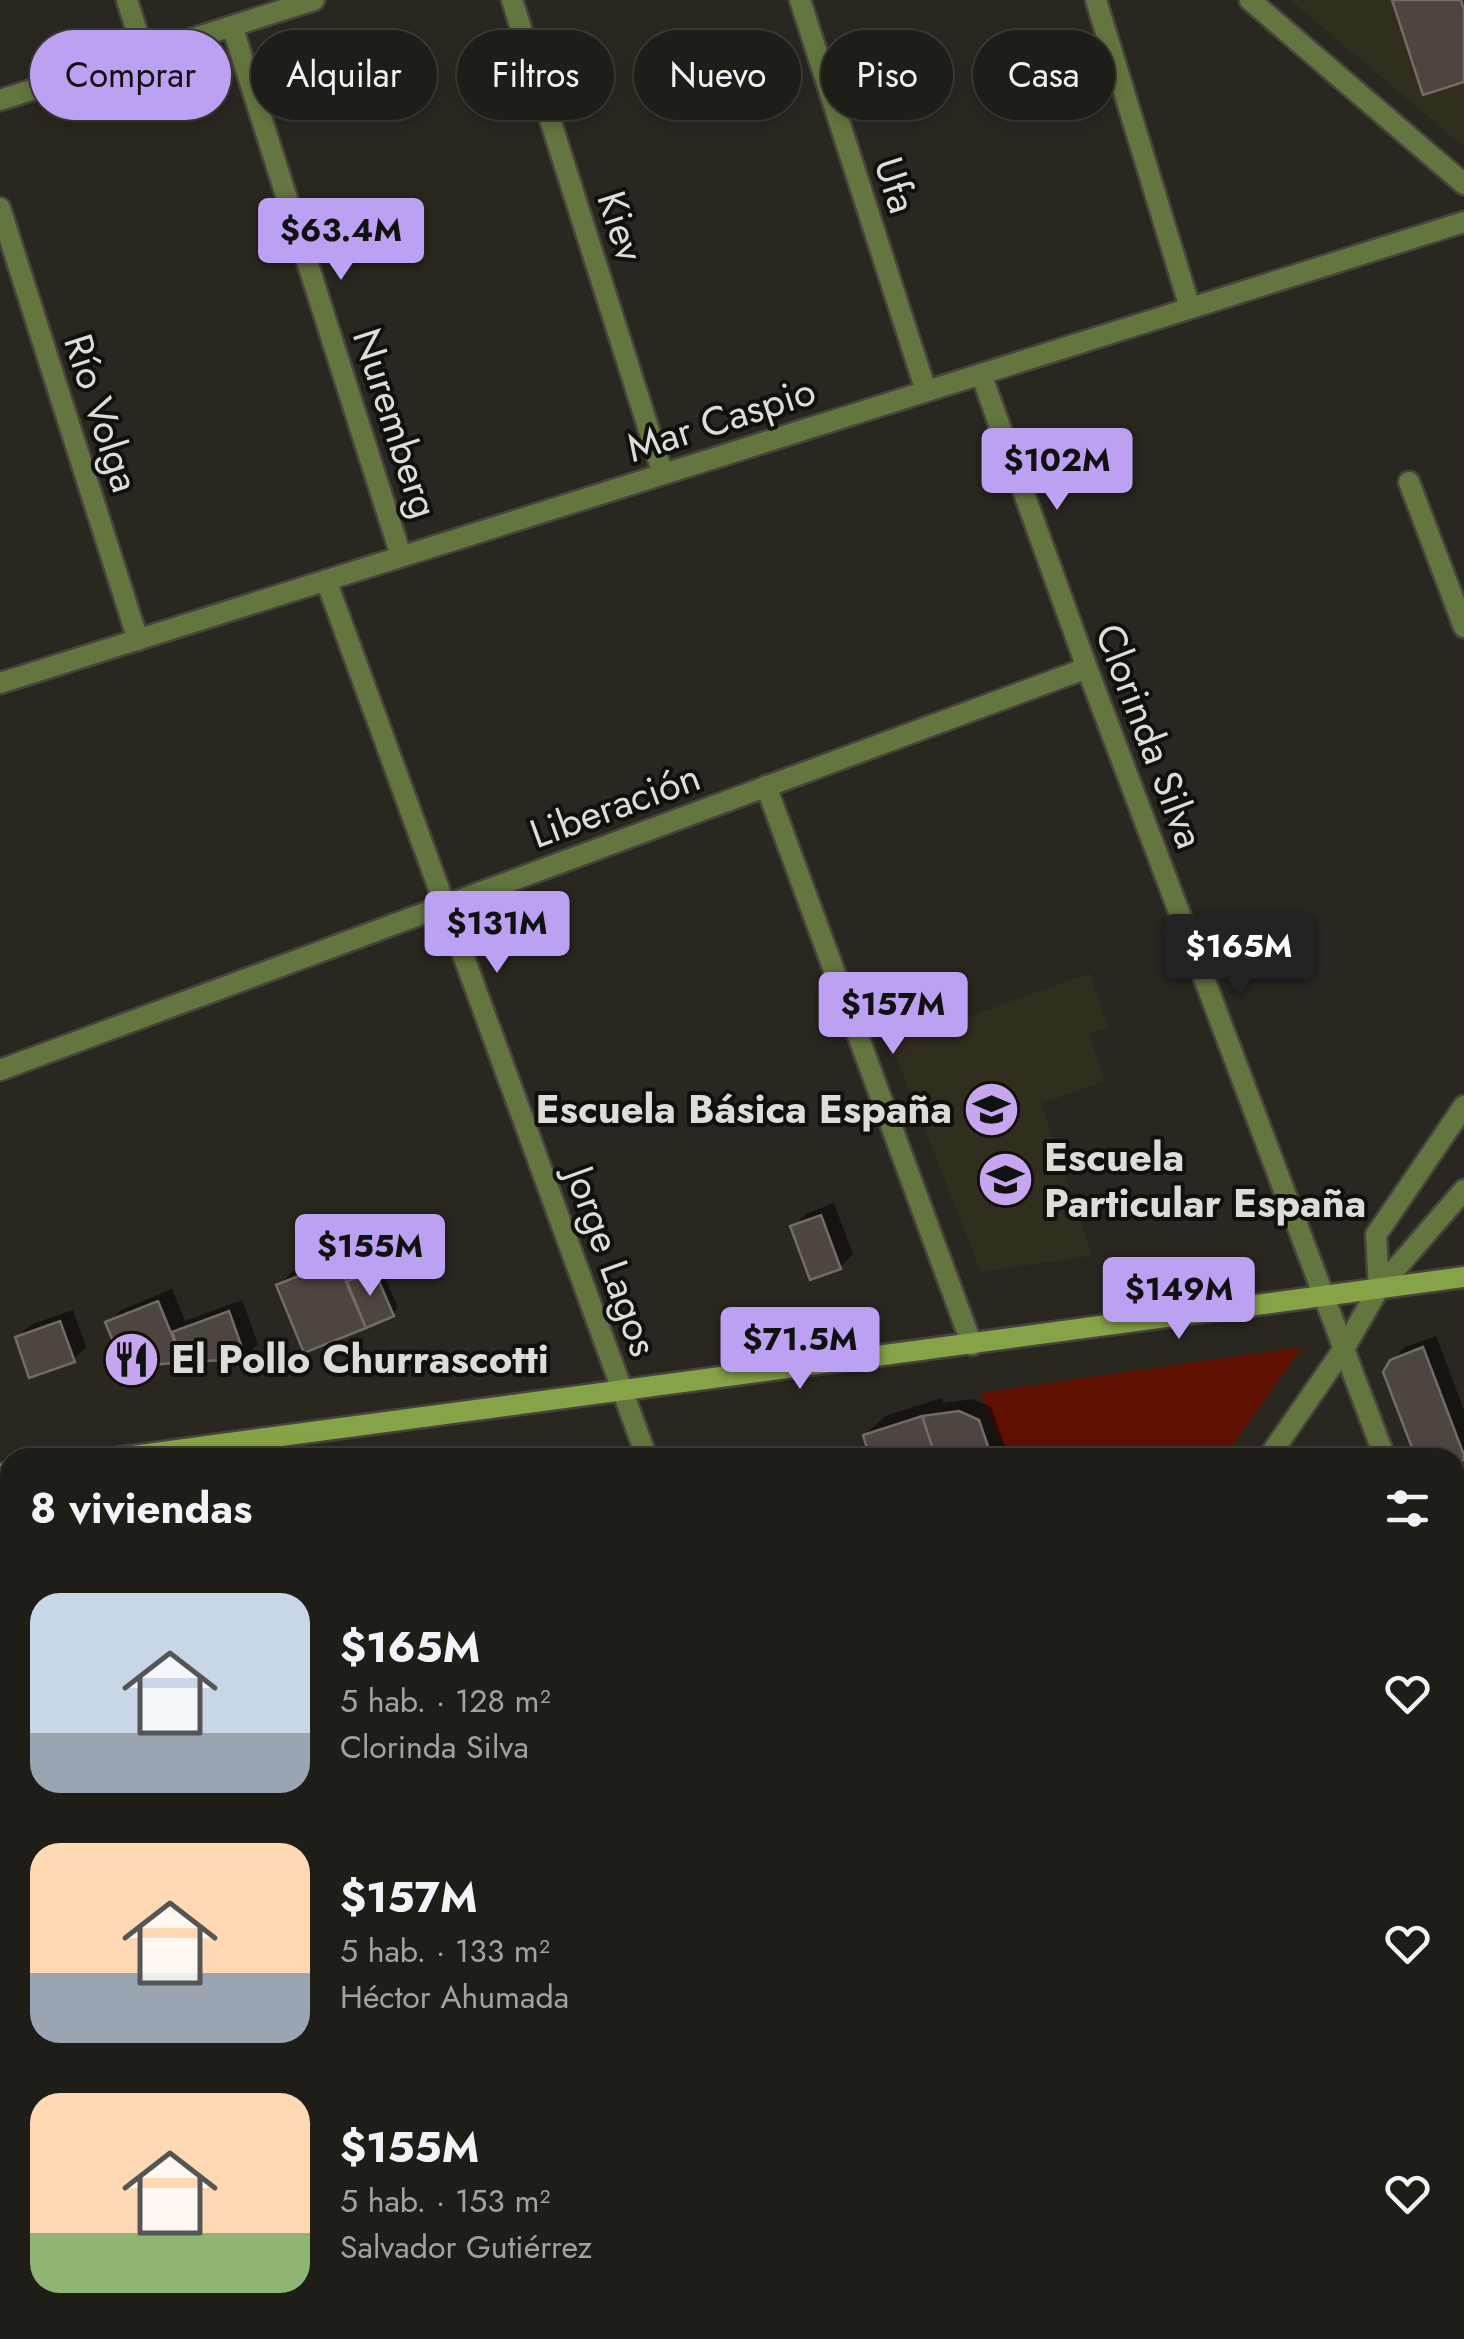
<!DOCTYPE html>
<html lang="es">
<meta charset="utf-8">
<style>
:root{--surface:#1f1d17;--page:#272620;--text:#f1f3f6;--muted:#a1a2a1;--line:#3c3b36;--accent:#bca0f2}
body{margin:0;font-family:Jost,sans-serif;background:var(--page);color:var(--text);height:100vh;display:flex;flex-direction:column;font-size:38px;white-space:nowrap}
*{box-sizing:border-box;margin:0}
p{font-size:32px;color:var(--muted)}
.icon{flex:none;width:55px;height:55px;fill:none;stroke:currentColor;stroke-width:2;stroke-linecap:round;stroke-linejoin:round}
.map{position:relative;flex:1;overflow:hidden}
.drawer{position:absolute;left:0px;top:1448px;width:1465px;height:892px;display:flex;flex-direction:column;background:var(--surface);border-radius:30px 30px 0 0;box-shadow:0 5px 15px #0003,0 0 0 2px var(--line)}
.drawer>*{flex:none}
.top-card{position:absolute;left:30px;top:30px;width:1405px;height:90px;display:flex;gap:20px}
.price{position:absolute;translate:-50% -85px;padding:0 22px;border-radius:10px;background:var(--accent);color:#111;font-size:32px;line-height:65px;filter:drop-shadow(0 2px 5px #0008)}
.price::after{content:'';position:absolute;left:50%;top:60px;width:30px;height:22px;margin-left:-15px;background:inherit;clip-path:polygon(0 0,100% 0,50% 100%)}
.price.selected{background:#222;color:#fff}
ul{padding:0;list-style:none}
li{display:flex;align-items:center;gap:30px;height:250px;padding:0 30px}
li span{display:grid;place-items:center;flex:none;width:280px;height:200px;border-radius:30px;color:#555}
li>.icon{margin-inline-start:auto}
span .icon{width:120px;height:120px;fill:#fffc;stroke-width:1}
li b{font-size:42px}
h2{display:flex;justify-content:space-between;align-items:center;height:120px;padding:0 30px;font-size:42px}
.chip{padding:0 35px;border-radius:45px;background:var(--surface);box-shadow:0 5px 15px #0003,0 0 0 2px var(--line);font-size:35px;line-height:90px}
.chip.selected{background:var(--accent);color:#111}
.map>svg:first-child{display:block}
</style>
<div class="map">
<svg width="1464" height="2339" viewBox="0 0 1464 2339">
<rect width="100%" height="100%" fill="#29271f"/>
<path fill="#312d1f" d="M1290,0H1464V147Z
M1090,973L1108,1027L1089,1034L1105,1081L1041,1104L1092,1256L981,1272L891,1044Z"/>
<path fill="#601000" d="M1302,1347L1224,1457H1008L980,1393Z
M0,1678L10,1700V1839L0,1841Z"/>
<path fill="#0007" d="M834,1203L853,1254L840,1267L793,1227L806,1214Z
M351,1249L361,1274L380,1266L398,1308L393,1314L279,1286L291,1273Z
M172,1289L185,1321L242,1300L258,1344L245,1356L126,1365L108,1323L121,1310Z
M73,1310L86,1347L73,1360L17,1338L30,1325Z
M1436,1336L1464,1410V1457L1455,1461L1392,1361L1405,1347Z
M942,1398L943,1403L973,1399L991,1407L1009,1458H873L865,1435L885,1416Z"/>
<path fill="#4d453f" stroke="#736b64" stroke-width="2.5" d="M1392,0H1461L1464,10V82L1423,95Z
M821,1215L841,1269L810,1280L790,1226Z
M338,1260L366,1328L304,1353L276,1285Z
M374,1270L394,1316L366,1328L346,1282Z
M158,1301L183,1362L124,1368L105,1322Z
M229,1311L246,1359L183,1362L172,1332Z
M60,1321L75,1362L29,1378L15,1337Z
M1423,1347L1464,1455V1460L1455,1464V1458H1416L1383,1372L1390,1360Z
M959,1411L979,1420L992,1458H936L922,1416Z
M922,1416L936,1458H870L863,1435Z"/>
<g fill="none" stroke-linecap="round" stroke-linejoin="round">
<defs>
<path id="minor" d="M127,0L144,54
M512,0L663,474
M800,0L926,391
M1096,0L1190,308
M232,26L401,556
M0,100L314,0
M0,208L138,640
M981,374L1087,668L1385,1458
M1409,482L1464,627
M326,580L647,1458
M0,683L1464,222
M766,786L972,1345
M0,1070L1087,668
M1268,1458L1345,1347L1379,1288
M1455,1648L1464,1673
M0,1659L10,1682
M0,1853L10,1851
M1455,1868L1464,1864
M0,1953L10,1975
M1277,2330L1280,2339"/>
<path id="tertiary" d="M1250,0L1464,184
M1379,1288L1376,1235L1464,1106
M1379,1288L1464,1190"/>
<path id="secondary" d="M118,1458L1464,1277
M0,1474L10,1472"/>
</defs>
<use href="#minor" stroke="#46443c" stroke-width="25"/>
<use href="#tertiary" stroke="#46443c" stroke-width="25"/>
<use href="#secondary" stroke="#46443c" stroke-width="25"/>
<use href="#minor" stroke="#64763f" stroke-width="20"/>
<use href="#tertiary" stroke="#64763f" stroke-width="20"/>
<use href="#secondary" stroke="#87a347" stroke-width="20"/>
</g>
<defs>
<symbol id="school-disc" viewBox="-11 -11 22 22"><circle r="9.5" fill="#c7a6ef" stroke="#11100d"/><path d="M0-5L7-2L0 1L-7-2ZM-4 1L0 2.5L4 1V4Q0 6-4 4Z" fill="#111"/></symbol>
<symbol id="restaurant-disc" viewBox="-11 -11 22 22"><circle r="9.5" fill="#c7a6ef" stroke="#11100d"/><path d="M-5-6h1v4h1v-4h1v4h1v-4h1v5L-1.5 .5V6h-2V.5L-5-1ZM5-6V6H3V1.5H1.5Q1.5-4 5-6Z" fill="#111"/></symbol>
</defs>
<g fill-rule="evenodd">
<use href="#school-disc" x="960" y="1078" width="63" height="63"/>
<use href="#school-disc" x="974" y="1148" width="63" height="63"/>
<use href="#restaurant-disc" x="100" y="1328" width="63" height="63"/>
</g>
<g text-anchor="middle" stroke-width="8" stroke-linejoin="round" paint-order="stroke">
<g font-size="40" fill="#dedcd7" stroke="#11100d">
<text transform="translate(896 185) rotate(72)" y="14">Ufa</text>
<text transform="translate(621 226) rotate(72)" y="14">Kiev</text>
<text transform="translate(102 413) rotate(72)" y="14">Río Volga</text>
<text transform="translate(721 419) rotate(-18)" y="14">Mar Caspio</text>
<text transform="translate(396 423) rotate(72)" y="14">Nuremberg</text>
<text transform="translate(1150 736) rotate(69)" y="14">Clorinda Silva</text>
<text transform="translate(615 805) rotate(-20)" y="14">Liberación</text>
<text transform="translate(612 1261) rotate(70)" y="14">Jorge Lagos</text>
</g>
<g font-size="40" font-weight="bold" fill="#dedcd7" stroke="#11100d" text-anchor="start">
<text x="952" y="1123" text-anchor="end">Escuela Básica España</text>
<text x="1044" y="1171">Escuela<tspan x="1044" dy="46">Particular España</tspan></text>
<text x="171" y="1373">El Pollo Churrascotti</text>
</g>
</g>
</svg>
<b class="price" style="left:341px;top:283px">$63.4M</b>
<b class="price" style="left:1057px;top:513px">$102M</b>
<b class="price" style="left:497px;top:976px">$131M</b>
<b class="price selected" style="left:1239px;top:999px">$165M</b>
<b class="price" style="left:893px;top:1057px">$157M</b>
<b class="price" style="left:370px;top:1299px">$155M</b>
<b class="price" style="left:1179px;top:1342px">$149M</b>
<b class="price" style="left:800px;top:1392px">$71.5M</b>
<div class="top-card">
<a class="chip selected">Comprar</a>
<a class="chip">Alquilar</a>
<a class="chip">Filtros</a>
<a class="chip">Nuevo</a>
<a class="chip">Piso</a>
<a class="chip">Casa</a>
</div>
<section class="drawer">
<h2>8 viviendas<svg class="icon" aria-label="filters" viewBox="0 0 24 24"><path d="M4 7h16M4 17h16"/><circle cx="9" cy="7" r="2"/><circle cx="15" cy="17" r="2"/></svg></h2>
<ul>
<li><span style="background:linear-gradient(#c9d6e8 70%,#9aa5b1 0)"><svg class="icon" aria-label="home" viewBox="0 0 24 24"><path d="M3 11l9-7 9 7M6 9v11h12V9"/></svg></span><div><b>$165M</b><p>5 hab. · 128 m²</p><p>Clorinda Silva</p></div><svg class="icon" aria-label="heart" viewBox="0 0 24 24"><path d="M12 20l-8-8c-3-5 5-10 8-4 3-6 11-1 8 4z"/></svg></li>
<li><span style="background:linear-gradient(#ffd9b3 65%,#9aa5b1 0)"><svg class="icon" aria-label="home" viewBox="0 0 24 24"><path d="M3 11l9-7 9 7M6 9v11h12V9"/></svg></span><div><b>$157M</b><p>5 hab. · 133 m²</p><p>Héctor Ahumada</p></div><svg class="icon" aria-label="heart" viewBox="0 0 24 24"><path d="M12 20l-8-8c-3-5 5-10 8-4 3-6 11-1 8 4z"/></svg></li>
<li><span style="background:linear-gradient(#ffd9b3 70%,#8fb573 0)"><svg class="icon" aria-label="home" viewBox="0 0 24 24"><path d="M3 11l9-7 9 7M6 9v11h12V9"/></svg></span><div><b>$155M</b><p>5 hab. · 153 m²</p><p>Salvador Gutiérrez</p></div><svg class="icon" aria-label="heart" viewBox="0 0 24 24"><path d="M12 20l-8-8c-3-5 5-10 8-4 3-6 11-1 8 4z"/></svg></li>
</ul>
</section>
</div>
